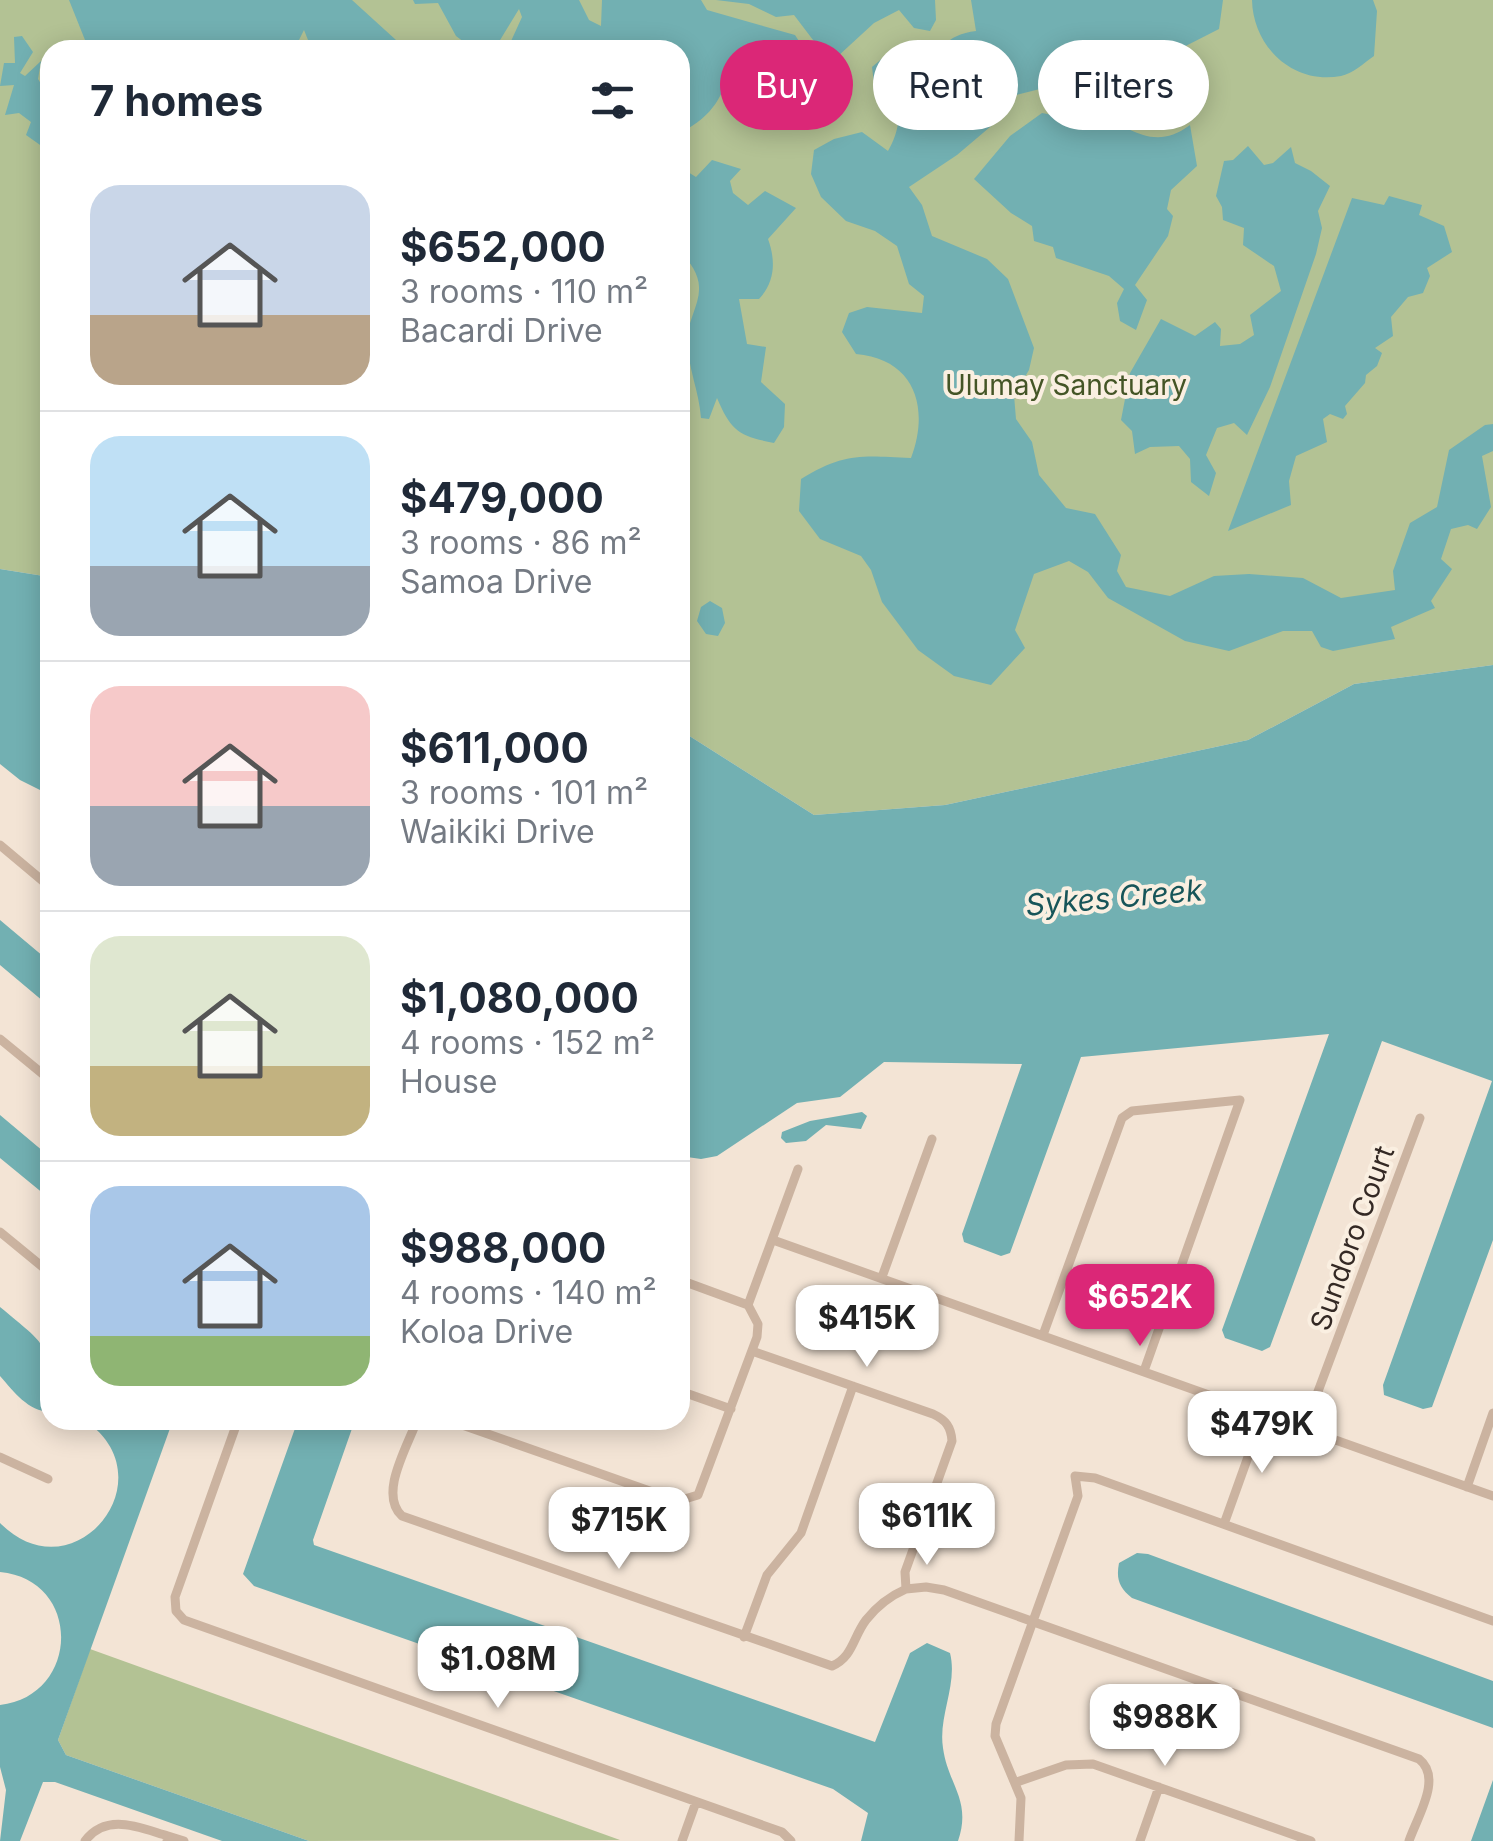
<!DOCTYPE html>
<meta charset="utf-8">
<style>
:root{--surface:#fff;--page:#f6f6f7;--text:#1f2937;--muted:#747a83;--line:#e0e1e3;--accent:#db2777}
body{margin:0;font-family:Inter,sans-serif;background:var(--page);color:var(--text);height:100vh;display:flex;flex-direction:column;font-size:38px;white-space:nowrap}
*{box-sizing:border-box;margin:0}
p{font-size:32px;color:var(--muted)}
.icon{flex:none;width:55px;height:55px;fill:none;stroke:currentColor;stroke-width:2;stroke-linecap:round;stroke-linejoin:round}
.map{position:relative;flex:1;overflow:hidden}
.sheet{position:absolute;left:40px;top:40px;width:650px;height:1390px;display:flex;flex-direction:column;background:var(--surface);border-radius:30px;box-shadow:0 5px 25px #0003}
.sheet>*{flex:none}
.guide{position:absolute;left:720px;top:40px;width:622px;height:90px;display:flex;gap:20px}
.price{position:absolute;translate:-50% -85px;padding:0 22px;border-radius:20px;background:#fff;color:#222;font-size:32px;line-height:65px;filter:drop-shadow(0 2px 5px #0008)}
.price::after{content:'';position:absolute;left:50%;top:60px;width:30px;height:22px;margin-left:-15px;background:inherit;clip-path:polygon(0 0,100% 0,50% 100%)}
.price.on{background:var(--accent);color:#fff}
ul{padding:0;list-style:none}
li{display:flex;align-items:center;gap:30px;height:250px;padding:0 50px}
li+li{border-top:2px solid var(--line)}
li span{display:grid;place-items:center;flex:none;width:280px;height:200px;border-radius:30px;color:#555}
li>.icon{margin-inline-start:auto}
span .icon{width:120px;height:120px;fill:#fffc;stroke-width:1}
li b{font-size:42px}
h2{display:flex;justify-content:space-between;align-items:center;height:120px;padding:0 50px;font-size:42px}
.chip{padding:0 35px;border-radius:45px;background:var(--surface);box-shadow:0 5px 25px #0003;font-size:35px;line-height:90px}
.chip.on{background:var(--accent);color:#fff}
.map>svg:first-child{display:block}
</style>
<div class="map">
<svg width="1493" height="1841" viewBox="0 0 1493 1841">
<rect width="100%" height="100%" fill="#f3e4d5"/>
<path fill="#b3c294" d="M0,0H1493V665L1354,684L1248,740L945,805L814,815L680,730V50H50V577L0,569Z
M90,1649L620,1840L309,1841L66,1755L58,1740Z"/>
<path fill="#72b0b2" d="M69,0H352L407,50H312L304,30L294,50H89Z
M413,0H579L589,20L601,26L602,0H701L707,10L795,35L823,78L834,108L774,87L735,62C720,98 716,114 680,133V50H507L522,17L519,9L494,50H479L480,43L468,45L456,36L438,3L415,4Z
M716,0H935L936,20L930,31L914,28L899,10L874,23L837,57H826L794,15L776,17L749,4Z
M971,0H1223L1219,29L1166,56L1125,60L1092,76L1016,95L990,127L957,155L909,187L922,205L932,236L987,259L1008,279L1034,348L1029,370L1014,395L1016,419L1032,442L1039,475L1066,508L1095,514L1121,555L1117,571L1126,587L1170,596L1214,576L1249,574L1303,578L1341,598L1395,590L1393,571L1410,523L1437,507L1449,450L1485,425L1493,424V451L1482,456L1491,507L1477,529L1468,525L1451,529L1441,559L1452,569L1431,601L1435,608L1391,627L1395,639L1333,651L1321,647L1312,631H1283L1229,651L1185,641L1108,598L1088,572L1069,561L1034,574L1015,630L1025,648L991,685L954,676L918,650L882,602L871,570L861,556L820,539L799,511L801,479C845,452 862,456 911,458C930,408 915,359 856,354L842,332L849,313L867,307L922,313L924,296L909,284L897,246L875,231L846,221L821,197L811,174L814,150L834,139L862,132L888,151C898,134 900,119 899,99L874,83L872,67L885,56L928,76C937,49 946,35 976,31Z
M1252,0H1373L1377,11L1374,56C1364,63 1352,74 1341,76C1293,85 1253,47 1252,0Z
M22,36L33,52L20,73L25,76L41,61L38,79L45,90H50V152L26,135L31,122L19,113L5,115L14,85L0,86L4,63H15L14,37Z
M1085,89L1103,95L1098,113C1132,130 1155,151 1190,125L1197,166L1171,190L1167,209L1173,216L1168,236L1135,285L1147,300L1136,330L1120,321L1117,303L1124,289L1109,276L1056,258L1053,247L1034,241L1032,226L1011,213L974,179L1010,136L1042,113L1074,119L1077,99Z
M1248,146L1264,165L1273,163L1291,147L1295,163L1311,171L1330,186L1318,211L1322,228L1316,254L1270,387L1247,435L1234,423L1217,428L1206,455L1216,473L1209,496L1191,482L1190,459L1179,446L1150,447L1135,454L1132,431L1121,420L1130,373L1161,319L1195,336L1215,322L1221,329L1220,346L1240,344L1254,335L1250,315L1281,291L1274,266L1243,245L1244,228L1223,220L1222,207L1216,196L1224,161L1233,160Z
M712,160L741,169L730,181L733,193L748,205L765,191L796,208L768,239C776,261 775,282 759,299H739L747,344L766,347L761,382L785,404L784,427L774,443C739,436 731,431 717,398L709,419L701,418C699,391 688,368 687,340C687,322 700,304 699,287C699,274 689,260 680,253V161L683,169L696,177Z
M1389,196L1422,205L1419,215L1444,226L1452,252L1427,268L1430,276L1423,293L1408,297L1391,317L1393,336L1375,348L1382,353L1377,366L1366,375L1365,383L1345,406L1347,414L1343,419L1330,414L1323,419L1327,442L1296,456L1289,481L1291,505L1228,531L1352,198L1384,205Z
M0,569L50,577V795L20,780L0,764Z
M710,601L722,608L725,623L718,636L706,634L697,621L701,607Z
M1493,665V1240L1432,1407L1423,1409L1384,1395L1383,1385L1492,1081L1382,1041L1270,1347L1262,1351L1225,1338L1222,1330L1329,1034L1081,1057L1010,1253L1001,1256L964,1242L962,1234L1022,1064L884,1062L840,1097L797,1103L717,1156L701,1159L680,1156V730L814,815L945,805L1248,740L1354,684Z
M0,920L50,962V1007L0,965Z
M862,1112L867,1116L861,1129L826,1125L806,1141L786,1143L781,1138L782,1132L810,1121Z
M0,1115L50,1157V1199L0,1158Z
M0,1307C52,1350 50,1344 50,1412C28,1411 14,1392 0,1376Z
M84,1420H173L58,1740L66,1755L309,1841H222L55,1782H43L20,1841H0L6,1790L0,1767V1705C80,1696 83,1580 0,1572V1523C74,1598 171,1477 84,1420Z
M298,1420H355L313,1540L314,1545L875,1742L910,1653L927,1643L950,1653C958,1684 938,1716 943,1748C948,1785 972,1800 958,1841H861L868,1813L833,1789L254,1586L243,1574Z
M1137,1553L1148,1554L1493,1681V1728L1132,1598C1119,1588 1116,1579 1119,1563Z
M1493,1780V1841H1471Z"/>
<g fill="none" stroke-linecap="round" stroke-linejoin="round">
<path stroke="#cbb3a0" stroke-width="9" d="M0,845L50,887
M0,1039L50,1080
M0,1232L50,1273
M773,1240L1493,1496
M882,1277L932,1139
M680,1280L748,1305
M1043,1335L1122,1118L1132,1111L1240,1100L1144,1371
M680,1391L731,1409
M238,1420L175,1597L176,1611L184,1620L782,1832L791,1841
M417,1420C408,1446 378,1494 402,1516L832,1666C853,1657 853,1637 866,1620C877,1606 890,1596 906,1589L905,1572L952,1441C951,1427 946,1420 933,1414L752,1351
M448,1420L678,1501L698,1495L757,1337L758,1324L748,1305L798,1169
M1304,1429L1420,1118
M0,1457L48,1479
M1467,1487L1493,1413
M1224,1524L1263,1415
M906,1589L926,1587L944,1590L1419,1759C1443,1778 1417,1817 1409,1841
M744,1637L767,1575L801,1533L853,1386
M1017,1782L1066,1765L1093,1764L1311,1841
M168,1836L184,1841
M85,1841C107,1812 140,1828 168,1836L167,1841
M682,1841L696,1802
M1019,1841L1021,1798L995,1736L996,1724L1078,1496L1075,1476L1095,1478L1493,1621
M1140,1841L1159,1787"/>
</g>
<g text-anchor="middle" stroke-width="8" stroke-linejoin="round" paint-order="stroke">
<g font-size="28" fill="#445526" stroke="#faefe1">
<text x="1066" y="395">Ulumay Sanctuary</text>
</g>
<g font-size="28" fill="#342924" stroke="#faefe1">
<text transform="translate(1352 1238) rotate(-70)" y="10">Sundoro Court</text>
</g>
<g font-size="30" font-style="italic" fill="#175559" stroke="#faefe1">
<text transform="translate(1114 898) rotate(-5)" y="10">Sykes Creek</text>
</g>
</g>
</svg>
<b class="price on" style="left:1140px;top:1349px">$652K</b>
<b class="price" style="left:867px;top:1370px">$415K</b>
<b class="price" style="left:1262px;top:1476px">$479K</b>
<b class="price" style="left:927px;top:1568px">$611K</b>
<b class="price" style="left:619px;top:1572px">$715K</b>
<b class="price" style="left:498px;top:1711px">$1.08M</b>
<b class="price" style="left:1165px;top:1769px">$988K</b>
<div class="guide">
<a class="chip on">Buy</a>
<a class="chip">Rent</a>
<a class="chip">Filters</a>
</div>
<section class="sheet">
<h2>7 homes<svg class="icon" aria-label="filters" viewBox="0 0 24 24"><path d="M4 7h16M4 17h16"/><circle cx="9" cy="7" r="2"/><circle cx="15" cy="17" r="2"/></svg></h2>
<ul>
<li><span style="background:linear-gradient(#c9d6e8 65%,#b9a48a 0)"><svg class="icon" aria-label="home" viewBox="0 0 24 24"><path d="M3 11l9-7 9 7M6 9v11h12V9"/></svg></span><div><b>$652,000</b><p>3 rooms · 110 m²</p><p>Bacardi Drive</p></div></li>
<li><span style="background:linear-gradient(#bfe0f5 65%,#9aa5b1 0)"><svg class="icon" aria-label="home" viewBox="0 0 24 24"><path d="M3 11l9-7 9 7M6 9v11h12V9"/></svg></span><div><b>$479,000</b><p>3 rooms · 86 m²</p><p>Samoa Drive</p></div></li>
<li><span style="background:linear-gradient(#f6c9c9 60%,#9aa5b1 0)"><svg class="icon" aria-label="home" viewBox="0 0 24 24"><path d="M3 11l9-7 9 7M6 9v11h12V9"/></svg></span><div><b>$611,000</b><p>3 rooms · 101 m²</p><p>Waikiki Drive</p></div></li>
<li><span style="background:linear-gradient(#dfe7d0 65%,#c2b280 0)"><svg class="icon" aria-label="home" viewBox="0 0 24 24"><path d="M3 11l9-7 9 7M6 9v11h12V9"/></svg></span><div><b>$1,080,000</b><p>4 rooms · 152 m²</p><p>House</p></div></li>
<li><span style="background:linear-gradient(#a9c7e8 75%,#8fb573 0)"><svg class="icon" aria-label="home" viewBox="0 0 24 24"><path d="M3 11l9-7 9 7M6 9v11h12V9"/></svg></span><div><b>$988,000</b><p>4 rooms · 140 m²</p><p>Koloa Drive</p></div></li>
</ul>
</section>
</div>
